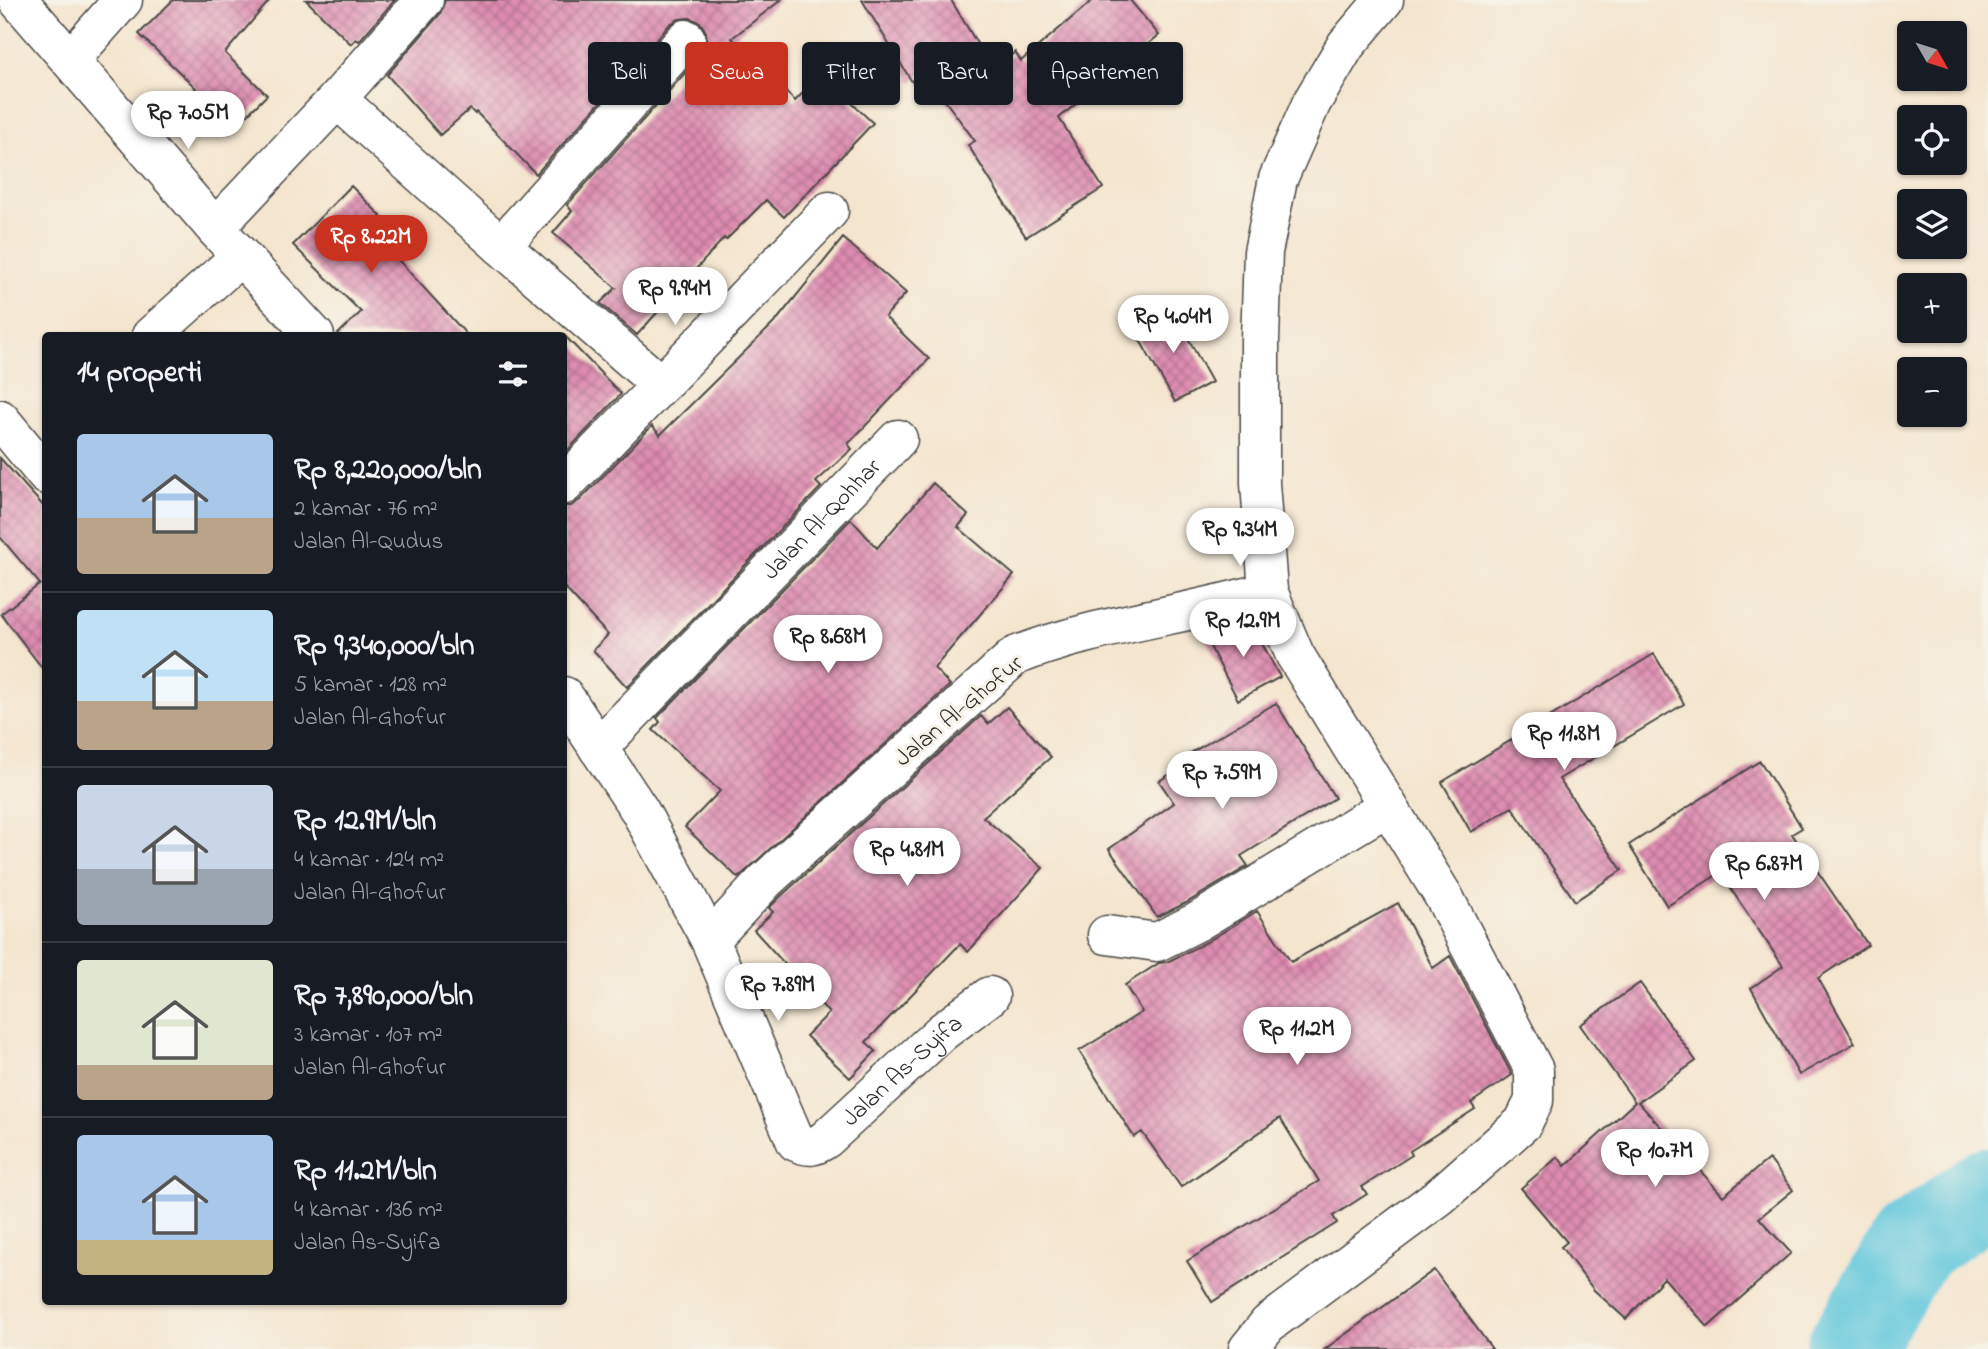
<!DOCTYPE html>
<html lang="id">
<meta charset="utf-8">
<style>
:root{--surface:#171b24;--page:#242831;--text:#f1f3f6;--muted:#9ea1a6;--line:#363941;--accent:#c8321e}
body{margin:0;font-family:"Indie Flower",sans-serif;background:var(--page);color:var(--text);height:100vh;display:flex;flex-direction:column;font-size:26px;white-space:nowrap}
*{box-sizing:border-box;margin:0}
p{font-size:23px;color:var(--muted)}
.icon{flex:none;width:38px;height:38px;fill:none;stroke:currentColor;stroke-width:2;stroke-linecap:round;stroke-linejoin:round}
.map{position:relative;flex:1;overflow:hidden}
.sheet{position:absolute;left:42px;top:332px;width:525px;height:973px;display:flex;flex-direction:column;background:var(--surface);border-radius:7px;box-shadow:0 2px 5px #0004}
.sheet>*{flex:none}
.top-card{position:absolute;left:588px;top:42px;width:665px;height:63px;display:flex;gap:14px}
.needle{width:46px;rotate:129deg}
.tools{position:absolute;left:1897px;top:21px;display:grid;gap:14px}
.tools a{display:grid;place-items:center;width:70px;height:70px;border-radius:7px;background:var(--surface);box-shadow:0 2px 5px #0004;font-size:35px}
.price{position:absolute;translate:-50% -60px;padding:0 16px;border-radius:24px;background:#fff;color:#222;font-size:23px;line-height:46px;filter:drop-shadow(0 2px 4px #0008)}
.price::after{content:'';position:absolute;left:50%;top:42px;width:21px;height:16px;margin-left:-10px;background:inherit;clip-path:polygon(0 0,100% 0,50% 100%)}
.price.current{background:var(--accent);color:#fff}
ul{padding:0;list-style:none}
li{display:flex;align-items:center;gap:21px;height:175px;padding:0 35px}
li+li{border-top:2px solid var(--line)}
li span{display:grid;place-items:center;flex:none;width:196px;height:140px;border-radius:7px;color:#555}
li>.icon{margin-inline-start:auto}
span .icon{width:84px;height:84px;fill:#fffc;stroke-width:1}
li b{font-size:30px}
h2{display:flex;justify-content:space-between;align-items:center;height:84px;padding:0 35px;font-size:30px}
.tag{padding:0 24px;border-radius:7px;background:var(--surface);box-shadow:0 2px 5px #0004;font-size:24px;line-height:63px}
.tag.current{background:var(--accent);color:#fff}
.map>svg:first-child{display:block}
</style>
<div class="map">
<svg width="1988" height="1349" viewBox="0 0 1988 1349">
<defs>
<pattern id="building-cross-hatch" width="8" height="8" patternUnits="userSpaceOnUse" patternTransform="scale(1.75)"><rect width="8" height="8" fill="#de8cb1"/><path d="M0 0l8 8M0 8l8-8" fill="none" stroke="#b47390"/></pattern>
</defs>
<rect width="100%" height="100%" fill="#f7f3e8"/>
<filter id="ink" filterUnits="userSpaceOnUse"><feTurbulence type="fractalNoise" baseFrequency=".0143" numOctaves="2"/><feDisplacementMap in="SourceGraphic" scale="14" xChannelSelector="R" yChannelSelector="G"/><feConvolveMatrix kernelMatrix="1 2 1 2 8 2 1 2 1" color-interpolation-filters="sRGB"/></filter>
<filter id="wash" filterUnits="userSpaceOnUse"><feTurbulence type="fractalNoise" baseFrequency=".00686" numOctaves="4" result="noise"/><feDisplacementMap in="SourceGraphic" scale="28" xChannelSelector="R" yChannelSelector="G"/><feGaussianBlur stdDeviation="1.57" result="paint"/><feColorMatrix in="noise" values="0 0 0 0 0 0 0 0 0 0 0 0 0 0 0 0 0 1.4 0 .05"/><feComposite in="paint" operator="in"/></filter>
<g filter="url(#wash)">
<rect width="100%" height="100%" fill="#f4e5cf"/>
<g fill="none" stroke-linecap="round" stroke-linejoin="round">
<path stroke="#60c7dd" stroke-width="86" d="M1849,1349L1911,1246L1988,1190"/>
</g>
<g id="blocks">
<path fill="url(#building-cross-hatch)" d="M173,0H270L225,53L267,95L229,133L190,94L196,88L139,34Z
M306,0H395L359,41L356,39L351,44Z
M445,0H781L732,38L795,101L821,74L873,123L784,217L766,200L726,240L724,238L637,335L600,303L616,288L553,233L572,211L567,205L702,54L707,43L706,32L700,22L690,18L679,19L670,24L536,174L476,112L475,114L470,109L440,135L387,75L440,14Z
M862,0H951L993,70L1015,52L1021,61L1093,0H1130L1159,35L1059,118L1103,188L1026,237L968,145L975,141L923,71L912,82Z
M351,186L381,216L369,228L468,336H336L361,312L293,245Z
M843,238L906,293L885,317L929,359L848,444L852,449L816,482L821,487L627,687L593,650L608,635L564,587V506H571L580,500L652,426L660,435L776,321Z
M1171,307L1212,382L1175,402L1133,328Z
M564,335L621,394L564,454Z
M0,458L46,509V673L1,614L40,584L0,537Z
M933,483L968,515L958,527L1014,575L934,668L950,685L738,878L685,827L720,791L653,730L660,722L657,718L851,519L877,548Z
M1249,619L1280,677L1238,700L1207,641Z
M1654,654L1684,704L1559,779L1622,870L1575,901L1512,807L1471,832L1442,782Z
M1276,703L1335,798L1241,856L1248,866L1186,903L1157,917L1109,849L1174,803L1159,781L1192,760L1189,754Z
M1007,707L1051,757L983,817L1043,868L968,952L960,944L866,1042L876,1051L850,1078L806,1036L829,1013L754,930L773,912L769,908L780,897L981,716L988,724Z
M1760,761L1802,828L1792,834L1868,945L1818,978L1855,1043L1799,1075L1751,988L1783,966L1720,873L1667,906L1629,845Z
M1398,903L1433,968L1450,956L1512,1075L1471,1103L1475,1109L1410,1151L1412,1155L1362,1187L1367,1194L1333,1216L1337,1223L1212,1302L1187,1261L1319,1181L1280,1118L1181,1187L1142,1132L1134,1137L1079,1051L1142,1012L1125,985L1159,963L1167,962L1207,942L1257,911L1291,962Z
M1640,983L1696,1061L1638,1102L1723,1196L1769,1159L1793,1190L1759,1218L1791,1253L1708,1327L1664,1278L1626,1319L1594,1290L1561,1247L1567,1242L1521,1188L1558,1157L1565,1166L1635,1102L1580,1025Z
M1434,1270L1492,1349H1325Z"/>
</g>
</g>
<g filter="url(#ink)">
<use href="#blocks" fill-opacity="0" stroke="#494744" stroke-width="2"/>
<g fill="none" stroke-linecap="round" stroke-linejoin="round">
<defs>
<g id="minor">
<path d="M18,0L215,228L315,336"/>
<path d="M71,59L123,0"/>
<path d="M337,99L501,246L661,385"/>
<path d="M215,228L337,99L424,0"/>
<path d="M501,246L686,39"/>
<path d="M151,336L241,256"/>
<path d="M0,419L46,475"/>
<path d="M564,485L829,211"/>
<path id="s1" d="M564,696L640,811L710,940L796,1142C809,1148 815,1147 826,1139L942,1032L990,996"/>
<path id="s2" d="M598,748L898,439"/>
<path d="M1107,935L1157,942L1197,922L1388,806"/>
<path d="M710,940L765,881L1015,656C1096,624 1185,616 1268,591"/>
<path d="M1248,1349L1268,1324L1440,1196L1523,1123L1534,1101V1070L1444,897L1295,655L1268,591L1260,483V340L1263,252L1278,179L1312,102L1346,45L1384,0"/>
</g>
</defs>
<use href="#minor" stroke="#494744" stroke-width="41"/>
<use href="#minor" stroke="#fff" stroke-width="38"/>
</g>
</g>
<g text-anchor="middle" stroke-width="6" stroke-linejoin="round" paint-order="stroke">
<g font-size="24" fill="#2b2b2b" stroke="#f7f3e8">
<text dy="8" stroke="none"><textPath href="#s2" startOffset="320">Jalan Al-Qohhar</textPath></text>
<text transform="translate(958 710) rotate(-40)" y="8">Jalan Al-Ghofur</text>
<text dy="8" stroke="none"><textPath href="#s1" startOffset="639">Jalan As-Syifa</textPath></text>
</g>
</g>
</svg>
<div class="tools">
<a><svg class="needle" viewBox="-14 -14 28 28"><path d="M0-13l5 13h-10z" fill="#e53935"/><path d="M0 13l5-13h-10z" fill="#9ea1a6"/></svg></a>
<a><svg class="icon" aria-label="locate" viewBox="0 0 24 24"><circle cx="12" cy="12" r="6"/><path d="M12 2v4M12 18v4M2 12h4M18 12h4"/></svg></a>
<a><svg class="icon" aria-label="layers" viewBox="0 0 24 24"><path d="M12 4l9 5-9 5-9-5zM3 14l9 5 9-5"/></svg></a>
<a>+</a>
<a>−</a>
</div>
<b class="price" style="left:188px;top:151px">Rp 7.05M</b>
<b class="price current" style="left:371px;top:275px">Rp 8.22M</b>
<b class="price" style="left:675px;top:327px">Rp 9.94M</b>
<b class="price" style="left:1173px;top:355px">Rp 4.04M</b>
<b class="price" style="left:1240px;top:568px">Rp 9.34M</b>
<b class="price" style="left:1243px;top:659px">Rp 12.9M</b>
<b class="price" style="left:828px;top:675px">Rp 8.68M</b>
<b class="price" style="left:1564px;top:772px">Rp 11.8M</b>
<b class="price" style="left:1222px;top:811px">Rp 7.59M</b>
<b class="price" style="left:907px;top:888px">Rp 4.81M</b>
<b class="price" style="left:1764px;top:902px">Rp 6.87M</b>
<b class="price" style="left:778px;top:1023px">Rp 7.89M</b>
<b class="price" style="left:1297px;top:1067px">Rp 11.2M</b>
<b class="price" style="left:1655px;top:1189px">Rp 10.7M</b>
<div class="top-card">
<a class="tag">Beli</a>
<a class="tag current">Sewa</a>
<a class="tag">Filter</a>
<a class="tag">Baru</a>
<a class="tag">Apartemen</a>
</div>
<section class="sheet">
<h2>14 properti<svg class="icon" aria-label="filters" viewBox="0 0 24 24"><path d="M4 7h16M4 17h16"/><circle cx="9" cy="7" r="2"/><circle cx="15" cy="17" r="2"/></svg></h2>
<ul>
<li><span style="background:linear-gradient(#a9c7e8 60%,#b9a48a 0)"><svg class="icon" aria-label="home" viewBox="0 0 24 24"><path d="M3 11l9-7 9 7M6 9v11h12V9"/></svg></span><div><b>Rp 8,220,000/bln</b><p>2 kamar · 76 m²</p><p>Jalan Al-Qudus</p></div></li>
<li><span style="background:linear-gradient(#bfe0f5 65%,#b9a48a 0)"><svg class="icon" aria-label="home" viewBox="0 0 24 24"><path d="M3 11l9-7 9 7M6 9v11h12V9"/></svg></span><div><b>Rp 9,340,000/bln</b><p>5 kamar · 128 m²</p><p>Jalan Al-Ghofur</p></div></li>
<li><span style="background:linear-gradient(#c9d6e8 60%,#9aa5b1 0)"><svg class="icon" aria-label="home" viewBox="0 0 24 24"><path d="M3 11l9-7 9 7M6 9v11h12V9"/></svg></span><div><b>Rp 12.9M/bln</b><p>4 kamar · 124 m²</p><p>Jalan Al-Ghofur</p></div></li>
<li><span style="background:linear-gradient(#dfe7d0 75%,#b9a48a 0)"><svg class="icon" aria-label="home" viewBox="0 0 24 24"><path d="M3 11l9-7 9 7M6 9v11h12V9"/></svg></span><div><b>Rp 7,890,000/bln</b><p>3 kamar · 107 m²</p><p>Jalan Al-Ghofur</p></div></li>
<li><span style="background:linear-gradient(#a9c7e8 75%,#c2b280 0)"><svg class="icon" aria-label="home" viewBox="0 0 24 24"><path d="M3 11l9-7 9 7M6 9v11h12V9"/></svg></span><div><b>Rp 11.2M/bln</b><p>4 kamar · 136 m²</p><p>Jalan As-Syifa</p></div></li>
</ul>
</section>
</div>
